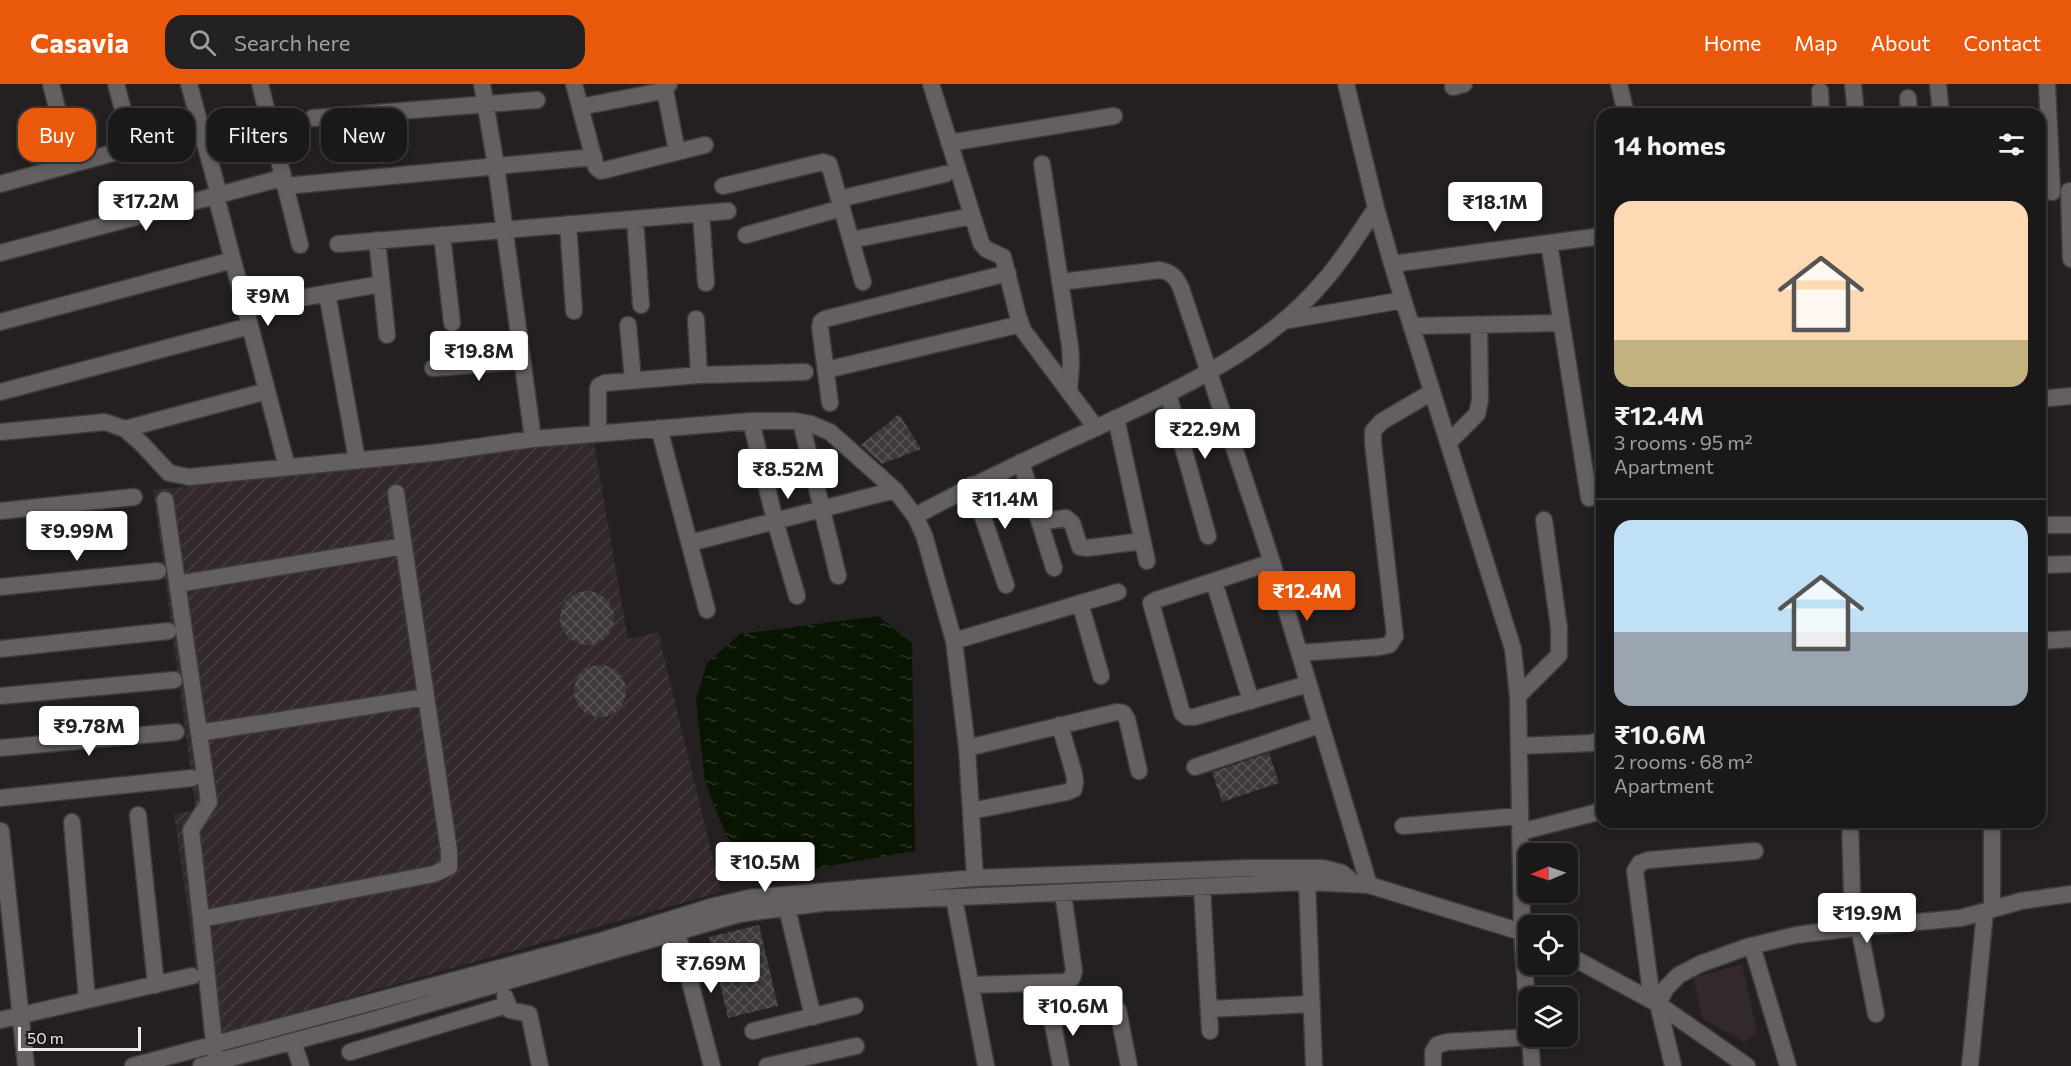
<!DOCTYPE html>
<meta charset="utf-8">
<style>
:root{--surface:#1b1819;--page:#242122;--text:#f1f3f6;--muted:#a0a0a2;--line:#393738;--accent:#ea580c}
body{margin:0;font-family:Commissioner,sans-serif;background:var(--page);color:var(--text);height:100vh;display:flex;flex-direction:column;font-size:22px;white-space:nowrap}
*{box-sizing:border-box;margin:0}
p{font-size:20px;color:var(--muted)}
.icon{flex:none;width:33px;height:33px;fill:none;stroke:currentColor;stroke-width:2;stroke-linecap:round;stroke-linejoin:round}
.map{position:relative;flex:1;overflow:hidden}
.sheet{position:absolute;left:1596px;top:24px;width:450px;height:720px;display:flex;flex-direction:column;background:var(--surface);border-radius:18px;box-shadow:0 3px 9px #0003,0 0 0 2px var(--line)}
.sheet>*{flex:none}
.top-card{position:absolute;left:18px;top:24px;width:570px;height:54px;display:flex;gap:12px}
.needle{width:39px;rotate:268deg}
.tools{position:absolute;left:1518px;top:759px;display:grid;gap:12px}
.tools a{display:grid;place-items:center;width:60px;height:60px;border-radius:12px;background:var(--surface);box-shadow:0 3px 9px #0003,0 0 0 2px var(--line);font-size:30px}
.scale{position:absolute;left:18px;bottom:15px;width:123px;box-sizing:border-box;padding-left:6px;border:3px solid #ece9ea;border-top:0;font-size:16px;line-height:21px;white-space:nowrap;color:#ece9ea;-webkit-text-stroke:4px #1b1717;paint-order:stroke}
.price{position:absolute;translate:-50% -51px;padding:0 14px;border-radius:6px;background:#fff;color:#222;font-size:20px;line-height:39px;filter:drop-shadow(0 2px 3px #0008)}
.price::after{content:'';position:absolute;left:50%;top:36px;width:18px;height:14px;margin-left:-9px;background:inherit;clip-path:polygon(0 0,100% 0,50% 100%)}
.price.current{background:var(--accent);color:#fff}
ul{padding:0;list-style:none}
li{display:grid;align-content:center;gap:12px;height:318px;padding:0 18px}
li+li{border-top:2px solid var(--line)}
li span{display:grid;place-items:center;height:186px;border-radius:18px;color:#555}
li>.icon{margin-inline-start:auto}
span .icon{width:108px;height:108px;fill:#fffc;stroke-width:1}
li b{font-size:26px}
h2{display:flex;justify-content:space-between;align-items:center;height:72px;padding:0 18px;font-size:26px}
.chip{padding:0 21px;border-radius:18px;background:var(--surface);box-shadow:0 3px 9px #0003,0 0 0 2px var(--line);font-size:21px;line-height:54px}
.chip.current{background:var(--accent);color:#fff}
header{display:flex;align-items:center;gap:36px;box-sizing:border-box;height:84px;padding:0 30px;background:var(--accent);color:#fff}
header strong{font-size:28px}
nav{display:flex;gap:33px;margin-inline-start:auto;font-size:21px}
.search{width:420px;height:54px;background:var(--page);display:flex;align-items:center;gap:15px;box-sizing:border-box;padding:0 21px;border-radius:18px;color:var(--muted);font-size:22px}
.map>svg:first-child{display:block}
</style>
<header>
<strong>Casavia</strong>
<div class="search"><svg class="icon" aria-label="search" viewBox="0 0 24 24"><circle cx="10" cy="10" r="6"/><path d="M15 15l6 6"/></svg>Search here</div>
<nav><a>Home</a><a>Map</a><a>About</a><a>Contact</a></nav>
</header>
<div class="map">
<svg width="2071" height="982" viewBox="0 0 2071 982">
<defs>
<pattern id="industrial-furrows" width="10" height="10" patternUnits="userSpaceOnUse" patternTransform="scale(1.5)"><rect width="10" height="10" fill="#33292b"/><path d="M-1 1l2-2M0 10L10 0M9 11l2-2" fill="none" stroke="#473e40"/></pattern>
<pattern id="water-ripples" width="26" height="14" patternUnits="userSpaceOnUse" patternTransform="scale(1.5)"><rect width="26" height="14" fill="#071501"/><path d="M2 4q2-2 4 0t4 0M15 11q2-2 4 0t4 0" fill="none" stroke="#2b3726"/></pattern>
<pattern id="building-cross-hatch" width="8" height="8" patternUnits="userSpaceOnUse" patternTransform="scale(1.5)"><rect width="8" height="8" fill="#3d3839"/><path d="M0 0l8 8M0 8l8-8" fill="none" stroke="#595556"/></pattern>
</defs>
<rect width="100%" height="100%" fill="#242021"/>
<path fill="#33292b" d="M1742,880L1757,948L1745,958L1702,935L1694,894Z"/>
<path fill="url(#industrial-furrows)" d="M593,354L628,555L658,548L721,808L206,954L174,730L196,726L153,406L413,378Z"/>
<path fill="url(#water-ripples)" d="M878,532L912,559L915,767L777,791L743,776L725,749L705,697L696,616L707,579L740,550Z"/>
<path fill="url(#building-cross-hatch)" d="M899,330L921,365L882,380L861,361Z
M560 534a27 27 0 1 1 54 0a27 27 0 1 1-54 0Z
M574 607a26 26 0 1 1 52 0a26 26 0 1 1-52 0Z
M1269,669L1279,699L1222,718L1212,688Z
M759,841L778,922L728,934L709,853Z"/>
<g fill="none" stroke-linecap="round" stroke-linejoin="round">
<defs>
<path id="minor" d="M51,0L71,80
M116,0L123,26
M189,0L219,111
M260,0L300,161
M482,0L496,82L533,355
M574,0L596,83L601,87L705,61
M931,0L981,159L986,165L1003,173L1018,232L1023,246L1096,344
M1346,0L1376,124L1392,180L1513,565L1518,612L1522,847L1528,935
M1619,0L1626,30
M1853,0L1856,30
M1938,0L1941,30
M2047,0L2052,108
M1453,3L1464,0
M665,6L677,68
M1820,7L1821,30
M1908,14L1909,30
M580,23L663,7L669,0
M313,34L537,16
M949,59L1114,32
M1042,80L1070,262L1071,278L1069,308
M0,100L200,45
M285,102L594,73
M723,102L823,78L829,80L863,198
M2069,107L2071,175
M216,112L287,383
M839,115L945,90
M701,129L706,199
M635,135L641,221
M568,140L574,227
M442,151L452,239
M746,151L842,124
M377,156L387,251
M851,156L972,132
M1549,159L1589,414
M338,160L728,127
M0,169L282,94
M1392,180L1602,152
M1060,198L1160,186C1171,188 1176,193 1181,204L1272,478L1369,801
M327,209L357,376
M289,216L381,200
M696,235L699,291
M1283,237L1403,216
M0,238L233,176
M628,241L633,296
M1411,242L1561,239
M433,284L522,277
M826,286L1021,240
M0,308L250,242
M1168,310L1208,452
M2040,315L2071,312
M830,319L820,243L821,238L825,235L1008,189
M1116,334L1147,477
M751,337L775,437L797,512
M801,338L838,492
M659,344L707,526
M125,345L267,307
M0,348L105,338L125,345L141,359L169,389L189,393L433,369L533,355L751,337H794L811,340L830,348L895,406L915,432L924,451L954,557L967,664L975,794
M598,349V305L599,302L605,299L699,291L805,288
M1448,359L1477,330L1480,316L1479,241
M1021,378L1054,484
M972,401L1006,501
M165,416L209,718L191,746L201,835
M0,427L134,413
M915,432C973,401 1032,373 1091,346C1173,308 1264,268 1323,198C1343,176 1359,149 1376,124
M1040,438L1066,434L1072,439L1080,463L1087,464L1143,457
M2046,441H2071
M690,459L895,406
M1272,478L1156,516L1151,519L1182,629L1187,633H1194L1308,600
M2040,481L2071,480
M1214,498L1251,617
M177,500L404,462
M0,503L158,487
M1080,519L1101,592
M954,557L1118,508
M2040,557L2071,555
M0,565L168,547
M1299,569L1379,563L1389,561L1395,552L1373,359V347L1381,338L1432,308
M0,612L174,596
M1518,612L1559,571V544L1544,436
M199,649L426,613
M1519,662L1592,659L1602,655
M0,664L176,648
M967,664L1117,628L1123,629L1127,635L1139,687
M1195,683L1320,641
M0,714L192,694
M971,727L1067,708L1074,705L1075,698L1074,690L1060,641
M138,731L156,901
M72,738L87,916
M1850,738L1853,844
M1992,738V825
M1403,742L1520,732
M1,747L26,982
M1520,748L1602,727
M1307,798L1314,982
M1202,803L1210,947
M954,814L986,982
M787,824L813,933
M1859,843L1876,930
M677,848L712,982
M1752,862L1788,982
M1568,871L1658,920L1747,982
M971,901L1065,898L1072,894L1074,887L1063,809
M505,913L510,926L529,930L540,982
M1652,916L1635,787L1640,779L1649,776L1755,767
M1209,925L1312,920
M1118,926L1129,982
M1051,930L1061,982
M0,936L192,892
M753,947L855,922
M1530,952L1532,982
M293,958L301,982
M350,968L507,921
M215,969L201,835L434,790L449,783V767L396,409
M133,982L601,857L714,822L749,814L975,794L1249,784H1323L1342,789L1354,799
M201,982L373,936L739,830L822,819L1307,798L1369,801L1528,850
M767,982L856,962
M1433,982V968L1437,961L1447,958L1530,953
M1673,982L1658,920L1666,904L1679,891L1700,880L1747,863L1796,851L1853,844L1961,834L2021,817L2071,810
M1970,982L1985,828"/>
</defs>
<use href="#minor" stroke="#3e3b3b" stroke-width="19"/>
<use href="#minor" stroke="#645f60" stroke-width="16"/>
</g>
</svg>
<div class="tools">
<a><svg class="needle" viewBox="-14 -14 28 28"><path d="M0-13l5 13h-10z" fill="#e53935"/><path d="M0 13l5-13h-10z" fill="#a0a0a2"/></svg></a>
<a><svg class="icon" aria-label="locate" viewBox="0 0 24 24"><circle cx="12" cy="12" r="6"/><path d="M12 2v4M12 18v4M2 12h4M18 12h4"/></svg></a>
<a><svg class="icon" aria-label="layers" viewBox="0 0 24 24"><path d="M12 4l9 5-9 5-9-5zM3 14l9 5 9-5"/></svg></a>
</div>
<div class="scale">50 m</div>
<b class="price" style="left:146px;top:148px">₹17.2M</b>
<b class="price" style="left:1495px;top:149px">₹18.1M</b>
<b class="price" style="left:268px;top:243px">₹9M</b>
<b class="price" style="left:479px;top:298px">₹19.8M</b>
<b class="price" style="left:1205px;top:376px">₹22.9M</b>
<b class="price" style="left:788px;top:416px">₹8.52M</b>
<b class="price" style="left:1005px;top:446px">₹11.4M</b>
<b class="price" style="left:77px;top:478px">₹9.99M</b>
<b class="price current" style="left:1307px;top:538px">₹12.4M</b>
<b class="price" style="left:89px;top:673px">₹9.78M</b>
<b class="price" style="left:765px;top:809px">₹10.5M</b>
<b class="price" style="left:1867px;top:860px">₹19.9M</b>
<b class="price" style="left:711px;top:910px">₹7.69M</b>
<b class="price" style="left:1073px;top:953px">₹10.6M</b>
<div class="top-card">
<a class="chip current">Buy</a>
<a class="chip">Rent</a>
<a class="chip">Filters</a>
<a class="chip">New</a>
</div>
<section class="sheet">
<h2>14 homes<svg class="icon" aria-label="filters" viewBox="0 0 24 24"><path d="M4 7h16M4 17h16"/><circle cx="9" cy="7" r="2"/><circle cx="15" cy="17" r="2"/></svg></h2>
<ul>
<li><span style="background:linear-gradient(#ffd9b3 75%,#c2b280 0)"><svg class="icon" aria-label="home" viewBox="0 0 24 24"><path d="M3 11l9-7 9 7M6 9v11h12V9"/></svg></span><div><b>₹12.4M</b><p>3 rooms · 95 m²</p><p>Apartment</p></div></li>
<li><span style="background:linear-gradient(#bfe0f5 60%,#9aa5b1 0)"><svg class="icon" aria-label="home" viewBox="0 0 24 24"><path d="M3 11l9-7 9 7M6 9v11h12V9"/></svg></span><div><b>₹10.6M</b><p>2 rooms · 68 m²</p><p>Apartment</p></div></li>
</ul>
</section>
</div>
